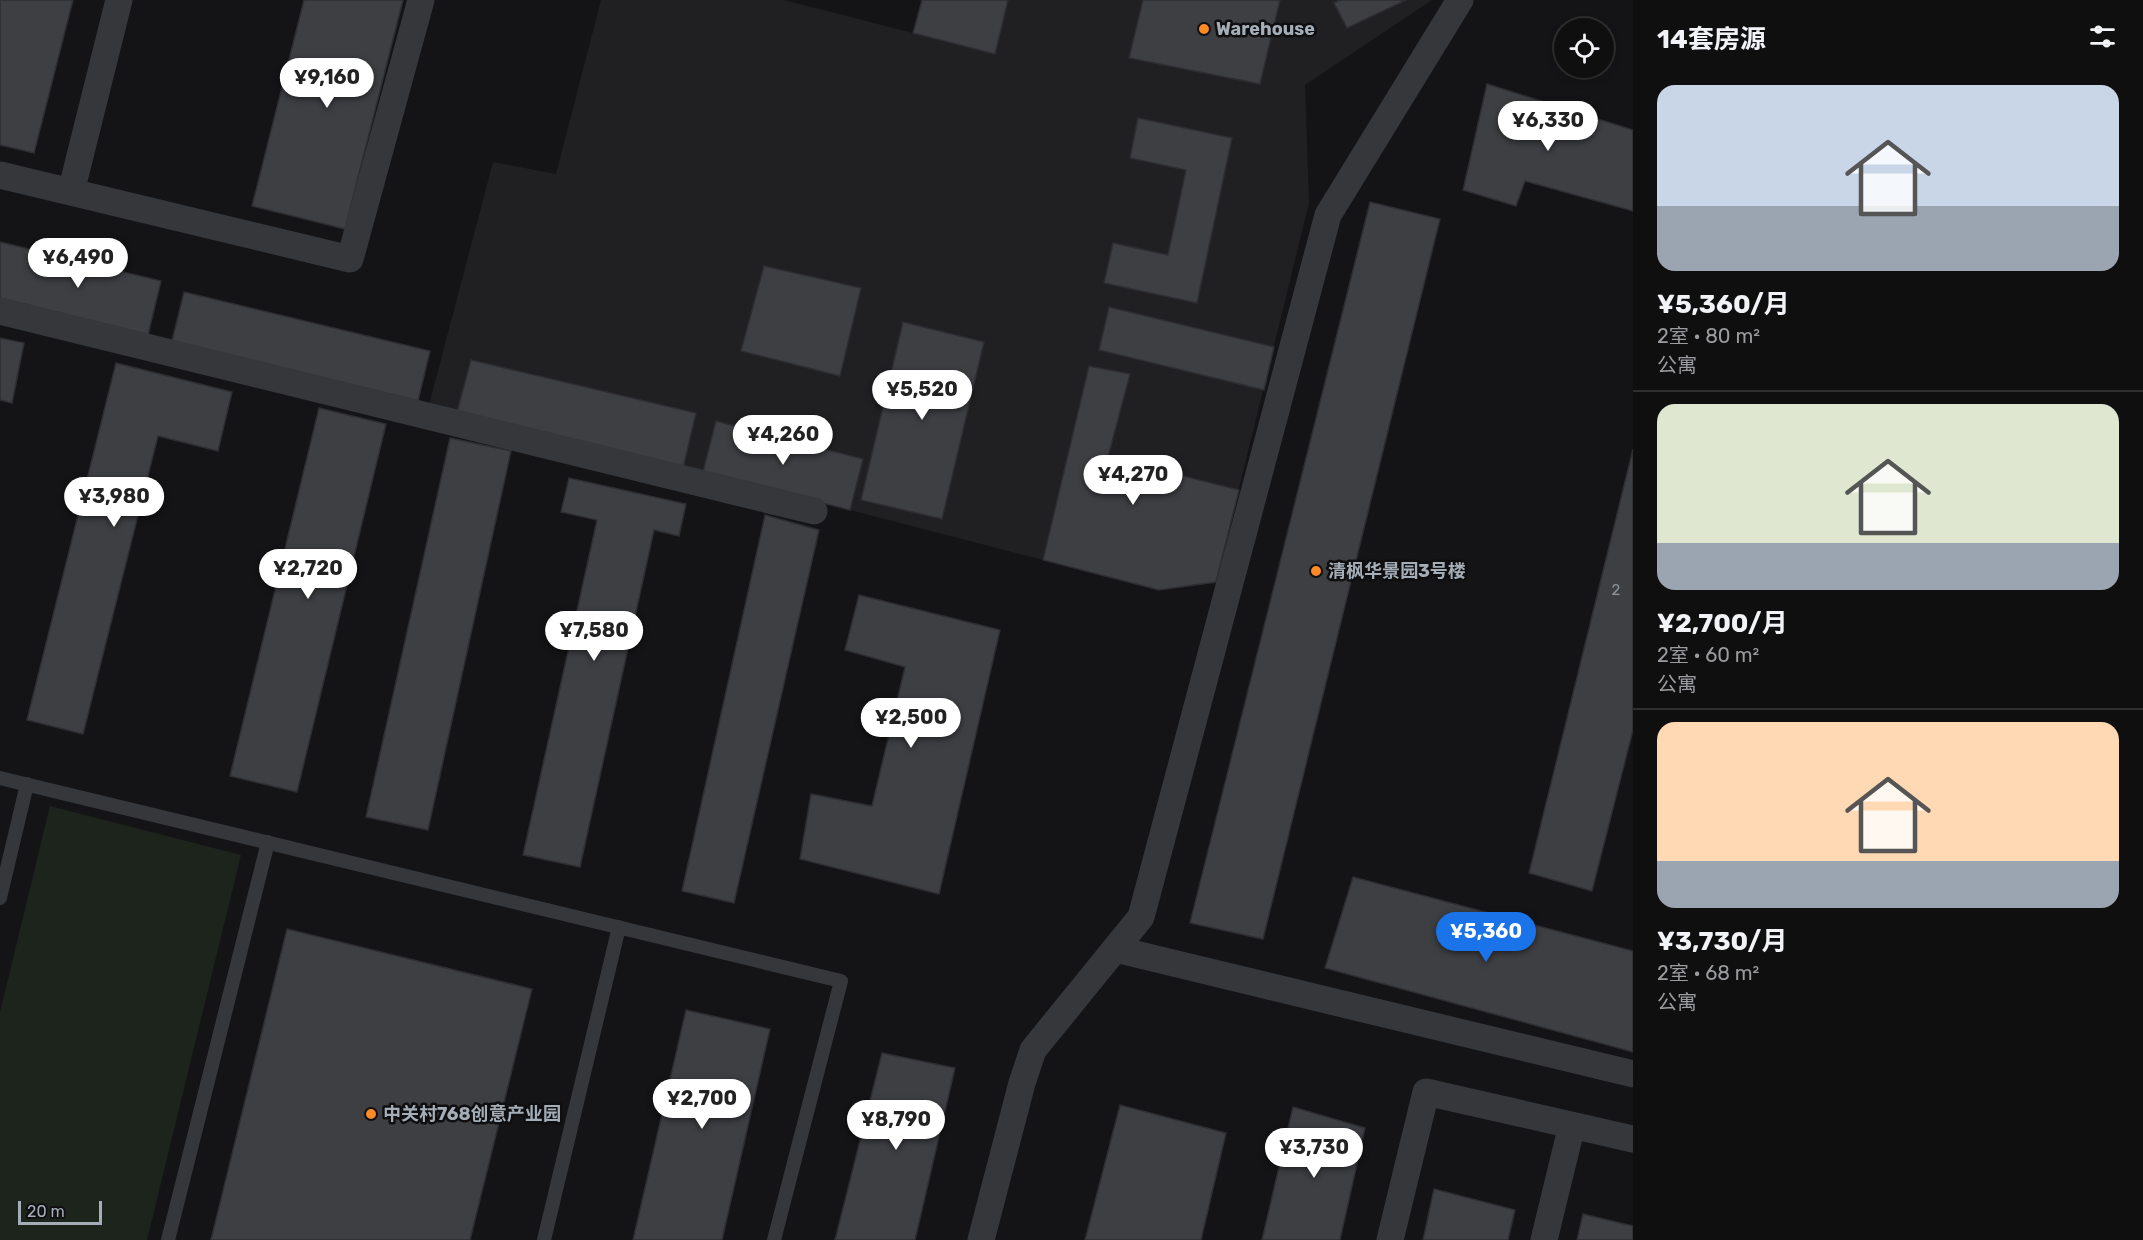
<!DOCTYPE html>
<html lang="zh">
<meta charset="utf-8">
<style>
:root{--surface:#0f0f10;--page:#181819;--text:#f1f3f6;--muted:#9b9c9f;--line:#2f2f30;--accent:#1a73e8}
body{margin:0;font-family:Rubik,"Noto Sans SC",sans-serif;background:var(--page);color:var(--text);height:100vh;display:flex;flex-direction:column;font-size:22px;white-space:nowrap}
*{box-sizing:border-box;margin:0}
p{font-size:20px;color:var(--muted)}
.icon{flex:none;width:33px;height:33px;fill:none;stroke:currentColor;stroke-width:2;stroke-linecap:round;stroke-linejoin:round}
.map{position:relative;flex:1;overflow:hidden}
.drawer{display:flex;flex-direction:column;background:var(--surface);width:510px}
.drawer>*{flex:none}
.controls{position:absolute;left:1554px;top:18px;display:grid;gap:12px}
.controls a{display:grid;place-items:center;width:60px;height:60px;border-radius:50%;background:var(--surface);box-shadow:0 3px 9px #0003,0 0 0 2px var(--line);font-size:30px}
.scale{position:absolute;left:18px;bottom:15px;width:84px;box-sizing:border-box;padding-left:6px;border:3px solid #a5aeb7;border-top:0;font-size:16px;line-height:21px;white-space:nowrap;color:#a5aeb7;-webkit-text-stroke:4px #0f0f11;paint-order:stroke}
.price{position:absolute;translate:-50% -51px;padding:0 14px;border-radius:21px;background:#fff;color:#222;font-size:20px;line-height:39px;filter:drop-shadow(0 2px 3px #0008)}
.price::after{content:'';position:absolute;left:50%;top:36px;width:18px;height:14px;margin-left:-9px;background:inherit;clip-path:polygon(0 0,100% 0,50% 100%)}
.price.current{background:var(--accent);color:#fff}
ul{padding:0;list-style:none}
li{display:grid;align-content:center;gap:12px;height:318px;padding:0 24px}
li+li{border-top:2px solid var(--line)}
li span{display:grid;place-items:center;height:186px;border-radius:18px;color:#555}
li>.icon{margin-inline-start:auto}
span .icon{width:108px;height:108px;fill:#fffc;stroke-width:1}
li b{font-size:26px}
h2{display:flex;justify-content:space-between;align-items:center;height:72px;padding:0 24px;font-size:26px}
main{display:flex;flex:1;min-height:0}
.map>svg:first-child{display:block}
</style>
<main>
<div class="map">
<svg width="1633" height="1240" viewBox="0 0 1633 1240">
<rect width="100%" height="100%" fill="#141416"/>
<path fill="#202023" d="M601,0H784L913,33L922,0H1432L1305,85L1309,203L1216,582L1159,590L703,472L429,405L493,162L556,174Z"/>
<path fill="#1c241c" d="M50,806L241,855L147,1240H0V1012Z"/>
<path fill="#3e3f43" stroke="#2e2e32" stroke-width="1.5" d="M0,0H73L34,153L0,145Z
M304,0H403L345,229L252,206Z
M922,0H1008L995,54L913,33Z
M1143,0H1280L1260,84L1129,58Z
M1340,0H1406L1347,28L1334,3Z
M1487,84L1633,130V211L1525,181L1516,206L1463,190Z
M1138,118L1232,138L1197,303L1104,283L1113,243L1168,255L1186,170L1130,158Z
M1370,202L1440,219L1263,939L1190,923Z
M0,242L161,281L148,335L0,298Z
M764,266L861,288L840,376L741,351Z
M184,292L430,351L418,401L172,341Z
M1109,307L1274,347L1264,390L1099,350Z
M903,322L984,342L942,519L861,500Z
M0,338L24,343L12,403L0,400Z
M471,360L696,413L683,468L457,412Z
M116,363L232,392L218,451L158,436L83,734L27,720Z
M1089,366L1130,374L1108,457L1239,490L1216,582L1159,590L1043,560Z
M319,408L386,424L297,792L230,776Z
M716,421L863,459L850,510L703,472Z
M450,438L511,451L428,830L366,817Z
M1633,449V730L1592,891L1529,873Z
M569,478L686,504L679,536L654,530L580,867L523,855L597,520L561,512Z
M765,515L819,530L734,903L682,891Z
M859,595L1000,630L939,894L800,859L811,794L872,806L905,667L845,650Z
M1353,877L1633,951V1052L1325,968Z
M287,929L532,989L470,1240H211Z
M686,1010L770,1029L722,1240H633Z
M882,1053L955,1068L915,1240H835Z
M1120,1105L1226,1133L1201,1240H1085Z
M1293,1107L1365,1128L1340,1240H1262Z
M1434,1189L1515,1210L1508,1240H1423Z
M1583,1214L1633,1226V1240H1577Z"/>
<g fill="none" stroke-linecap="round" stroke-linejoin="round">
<path stroke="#35373b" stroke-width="14" d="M0,778L841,981L774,1240
M0,898L27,784
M168,1240L268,842
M544,1240L619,927"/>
<path stroke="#35373b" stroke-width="27" d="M0,175L350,259L421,0
M71,192L119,0
M0,311L814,511
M1115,949L1633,1074
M981,1240L1022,1083L1033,1050L1141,917L1328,215L1460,0
M1390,1240L1426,1092L1633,1139
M1544,1240L1572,1125"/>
</g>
<g fill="#fd8a25" stroke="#0f0f11" stroke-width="2">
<circle cx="1204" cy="29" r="6"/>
<circle cx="1316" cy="571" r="6"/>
<circle cx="371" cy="1114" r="6"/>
</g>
<g text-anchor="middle" stroke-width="5" stroke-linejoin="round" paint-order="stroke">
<g font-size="15" fill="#8b929a">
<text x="1616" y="595">2</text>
</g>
<g font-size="18" font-weight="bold" fill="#a5aeb7" stroke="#0f0f11" text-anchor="start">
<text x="1216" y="35">Warehouse</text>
<text x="1328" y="577">清枫华景园3号楼</text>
<text x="383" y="1120">中关村768创意产业园</text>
</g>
</g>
</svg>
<div class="controls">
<a><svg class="icon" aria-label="locate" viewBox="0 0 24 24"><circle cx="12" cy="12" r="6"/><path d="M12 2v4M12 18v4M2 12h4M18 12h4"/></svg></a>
</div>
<div class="scale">20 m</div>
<b class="price" style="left:327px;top:109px">¥9,160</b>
<b class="price" style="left:1548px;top:152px">¥6,330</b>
<b class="price" style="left:78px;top:289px">¥6,490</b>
<b class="price" style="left:922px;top:421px">¥5,520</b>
<b class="price" style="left:783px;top:466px">¥4,260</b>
<b class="price" style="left:1133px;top:506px">¥4,270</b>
<b class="price" style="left:114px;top:528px">¥3,980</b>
<b class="price" style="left:308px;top:600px">¥2,720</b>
<b class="price" style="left:594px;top:662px">¥7,580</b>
<b class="price" style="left:911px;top:749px">¥2,500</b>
<b class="price current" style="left:1486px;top:963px">¥5,360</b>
<b class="price" style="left:702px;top:1130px">¥2,700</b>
<b class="price" style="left:896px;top:1151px">¥8,790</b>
<b class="price" style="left:1314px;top:1179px">¥3,730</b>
</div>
<section class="drawer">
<h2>14套房源<svg class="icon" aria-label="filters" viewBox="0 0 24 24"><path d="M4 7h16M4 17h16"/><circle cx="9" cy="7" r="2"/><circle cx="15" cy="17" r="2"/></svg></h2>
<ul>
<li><span style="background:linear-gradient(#c9d6e8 65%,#9aa5b1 0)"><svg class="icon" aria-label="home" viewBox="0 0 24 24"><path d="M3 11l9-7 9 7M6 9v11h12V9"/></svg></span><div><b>¥5,360/月</b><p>2室 · 80 m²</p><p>公寓</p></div></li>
<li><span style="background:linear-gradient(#dfe7d0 75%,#9aa5b1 0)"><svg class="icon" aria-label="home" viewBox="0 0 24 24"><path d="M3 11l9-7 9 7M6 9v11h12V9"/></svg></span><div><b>¥2,700/月</b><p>2室 · 60 m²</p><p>公寓</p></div></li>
<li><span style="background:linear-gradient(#ffd9b3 75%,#9aa5b1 0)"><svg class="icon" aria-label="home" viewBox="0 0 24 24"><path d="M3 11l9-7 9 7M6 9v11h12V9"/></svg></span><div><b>¥3,730/月</b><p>2室 · 68 m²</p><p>公寓</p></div></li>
</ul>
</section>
</main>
